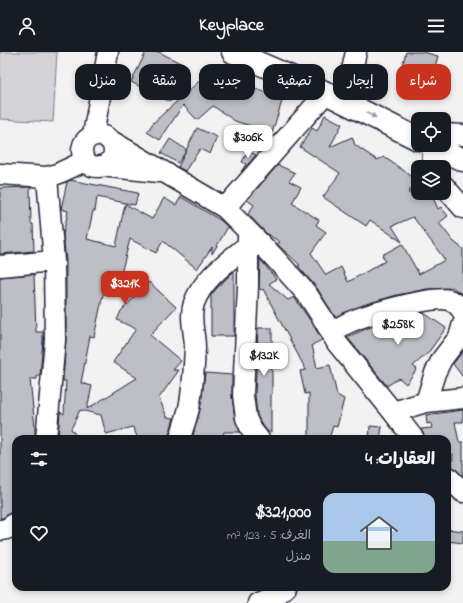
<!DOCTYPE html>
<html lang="ar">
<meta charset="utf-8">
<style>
:root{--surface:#171b24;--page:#242831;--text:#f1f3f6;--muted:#9ea1a6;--accent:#c8321e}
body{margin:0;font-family:"Indie Flower","Playpen Sans Arabic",sans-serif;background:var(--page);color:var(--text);direction:rtl;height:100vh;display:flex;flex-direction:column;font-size:15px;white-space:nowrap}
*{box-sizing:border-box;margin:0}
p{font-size:13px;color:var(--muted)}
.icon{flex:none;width:22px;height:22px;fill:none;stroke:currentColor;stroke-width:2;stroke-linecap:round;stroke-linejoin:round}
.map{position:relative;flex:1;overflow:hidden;direction:ltr}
.sheet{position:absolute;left:12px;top:383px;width:439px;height:156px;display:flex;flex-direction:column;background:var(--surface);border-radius:12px;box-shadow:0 2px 6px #0003;direction:rtl}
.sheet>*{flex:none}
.banner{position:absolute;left:12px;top:12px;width:439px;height:36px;direction:rtl;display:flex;gap:8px}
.tools{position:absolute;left:411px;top:60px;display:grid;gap:8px}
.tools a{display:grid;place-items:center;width:40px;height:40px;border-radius:8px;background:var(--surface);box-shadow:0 2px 6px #0003;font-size:20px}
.price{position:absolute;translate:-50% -34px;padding:0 9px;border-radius:8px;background:#fff;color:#222;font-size:13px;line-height:26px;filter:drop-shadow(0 1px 2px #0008)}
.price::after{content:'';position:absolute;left:50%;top:24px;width:12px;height:9px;margin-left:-6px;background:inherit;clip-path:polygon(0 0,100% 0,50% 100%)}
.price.active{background:var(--accent);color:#fff}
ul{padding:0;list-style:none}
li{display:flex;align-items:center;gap:12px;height:100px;padding:0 16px}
li span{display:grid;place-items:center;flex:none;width:112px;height:80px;border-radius:12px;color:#555}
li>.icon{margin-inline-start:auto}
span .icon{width:48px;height:48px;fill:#fffc;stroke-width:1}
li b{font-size:17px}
h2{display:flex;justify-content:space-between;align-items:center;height:48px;padding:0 16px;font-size:17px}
.pill{padding:0 14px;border-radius:12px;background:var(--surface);box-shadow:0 2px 6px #0003;font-size:14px;line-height:36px}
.pill.active{background:var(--accent);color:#fff}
header{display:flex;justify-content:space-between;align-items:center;height:52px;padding:0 16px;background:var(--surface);font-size:18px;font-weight:700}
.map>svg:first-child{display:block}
</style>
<header><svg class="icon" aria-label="menu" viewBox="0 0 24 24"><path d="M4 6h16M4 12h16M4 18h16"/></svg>Keyplace<svg class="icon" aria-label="person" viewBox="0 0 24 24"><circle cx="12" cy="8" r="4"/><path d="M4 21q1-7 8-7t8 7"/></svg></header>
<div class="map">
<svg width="463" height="551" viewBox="0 0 463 551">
<rect width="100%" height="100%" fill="#f2f2f3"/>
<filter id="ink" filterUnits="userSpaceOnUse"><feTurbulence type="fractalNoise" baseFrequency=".025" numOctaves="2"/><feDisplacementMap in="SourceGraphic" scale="8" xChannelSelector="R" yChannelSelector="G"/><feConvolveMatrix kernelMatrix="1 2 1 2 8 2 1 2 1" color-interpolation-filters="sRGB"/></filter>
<g filter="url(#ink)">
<path fill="#d3d3d8" stroke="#7a7a8a" d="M0,0H57L53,70L0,67Z"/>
<path fill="#bebec6" stroke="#22223b" d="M146,0H159L188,15L170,50L131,30Z
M406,0H423L438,4L432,26L401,18Z
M218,12L232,27L234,24L253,36L283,46L272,81L235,69L213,54L197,68L183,53L160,88L147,80L153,71Z
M325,63L342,72L330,95L352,85L355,93L377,108L384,105L417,128L408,141H431L438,157L441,155L448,164L439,171L453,189L463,197V243L452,235L450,236L427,237L397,243L366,252L335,265L317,236L298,214L300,213L277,192L280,190L266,181L248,162L254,153L247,148L278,113L295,121L289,129L301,135L292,151L319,168L316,173L326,180L311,201L326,223L341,215L348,230L385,209L382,203L402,192L419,222L445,208L413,165L392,174L402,190L370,168L366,174L323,145L340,121L300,95L312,76L317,79Z
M197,76L217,85L210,102L200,97L185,119L178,115Z
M170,87L187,98L178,111L161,101Z
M248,99L256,103L241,120L246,112L242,110Z
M70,128L138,141L135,153L97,145L95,159H93L87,187L116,194L125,152L152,167L164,146L176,153L181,145L220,168L228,175L212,202V195L197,217L163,189L156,201L130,187L121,222L108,219L94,285L90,284L81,331L92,334L87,357L137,326L113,310L136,277L117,268L121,259L149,230L176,255L150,283L181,309L173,318H179L159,346L167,365L174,366L169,383L159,387H138L133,375L106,382L101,363L80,358L71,377L79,387H58L60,360L64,362L66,329H63L66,288V209L63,183L68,159L61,157L67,130Z
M30,135L31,172H33L34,199L0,202V136Z
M260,207L276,227L269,232L288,248L294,245L312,271L322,288L312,293L317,316L330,313L337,343L344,347L337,375L333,374L329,387H309V341L305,342L300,319L306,318L263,237L261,238L259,236Z
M234,219V284H211V243L219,234Z
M34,222L36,280H43V288L40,324H37V327H30L35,376V387H16V459H13L3,466H0V225Z
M424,261L446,276L428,301L413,314L417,317L406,332L399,326L387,334L347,285L373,274Z
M258,276H272V342H271V380H268L261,371L257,363L255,343Z
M463,299V325L453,312Z
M205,321L232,323V344L235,367L240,380H224L222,387H192L200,358Z
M463,358V370H455L459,390H463V424L452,414L453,402L447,403V387H425L421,377L432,376L431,371L427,372L426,363Z
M370,374L382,375L380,387H369Z
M447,477L463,479V491L447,489Z"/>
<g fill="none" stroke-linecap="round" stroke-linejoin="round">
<defs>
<path id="minor" d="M345,50L356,0
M444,82L463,83
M93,83L108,0
M82 99a16 16 0 1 1 32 0a16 16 0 1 1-32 0Z
M108,87L225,156L272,203L307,242L322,265L337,291L393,360L414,387
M432,94L433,107L435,115
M100,114L159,120
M0,122L47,125L57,122L85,109
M444,134L463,156
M225,156L326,41
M248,185V234L243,343L246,366L251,377L259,387
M0,214L54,209
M331,281C337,277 343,273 350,270C365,263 434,243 449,248C455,250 460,255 463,260
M426,350L435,321L442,307L459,285L463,272
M393,360L426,350L463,346
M46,387L55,288L54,209L47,125
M180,387C183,375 188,363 190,351C193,333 194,315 195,296C195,281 189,266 194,251C203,226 229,209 248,193
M447,424L463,440
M0,478C7,478 11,475 16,470
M258,551L277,543L286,535"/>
<path id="major" d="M233,0L314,35L418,87
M434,94L463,108"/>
</defs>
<use href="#minor" stroke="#22223b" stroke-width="23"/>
<use href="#major" stroke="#22223b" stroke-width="25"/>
<use href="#minor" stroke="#fff" stroke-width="20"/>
<use href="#major" stroke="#fff" stroke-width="22"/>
</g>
<defs><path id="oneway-solid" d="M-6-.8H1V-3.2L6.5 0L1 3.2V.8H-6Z"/></defs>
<use fill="#9c9ca7" href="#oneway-solid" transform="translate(371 63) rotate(27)"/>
</g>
</svg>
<div class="tools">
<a><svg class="icon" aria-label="locate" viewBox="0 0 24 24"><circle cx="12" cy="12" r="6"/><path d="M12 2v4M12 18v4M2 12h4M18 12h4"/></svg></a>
<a><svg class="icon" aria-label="layers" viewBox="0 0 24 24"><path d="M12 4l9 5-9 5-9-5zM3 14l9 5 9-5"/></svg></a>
</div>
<b class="price" style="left:248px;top:107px">$306K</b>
<b class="price active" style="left:125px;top:253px">$321K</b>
<b class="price" style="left:398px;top:294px">$258K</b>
<b class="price" style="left:264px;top:325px">$132K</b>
<div class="banner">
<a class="pill active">شراء</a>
<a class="pill">إيجار</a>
<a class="pill">تصفية</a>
<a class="pill">جديد</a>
<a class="pill">شقة</a>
<a class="pill">منزل</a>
</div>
<section class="sheet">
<h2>العقارات: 4<svg class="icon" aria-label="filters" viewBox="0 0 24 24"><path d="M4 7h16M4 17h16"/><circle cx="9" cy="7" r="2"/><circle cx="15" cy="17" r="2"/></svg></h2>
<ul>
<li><span style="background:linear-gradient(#a9c7e8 60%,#7fa58c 0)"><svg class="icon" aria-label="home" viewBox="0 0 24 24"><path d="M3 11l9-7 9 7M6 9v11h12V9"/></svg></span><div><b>$321,000</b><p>الغرف: 5 · 123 m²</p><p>منزل</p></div><svg class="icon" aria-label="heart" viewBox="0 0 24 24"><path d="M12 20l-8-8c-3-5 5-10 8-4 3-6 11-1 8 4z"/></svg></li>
</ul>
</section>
</div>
